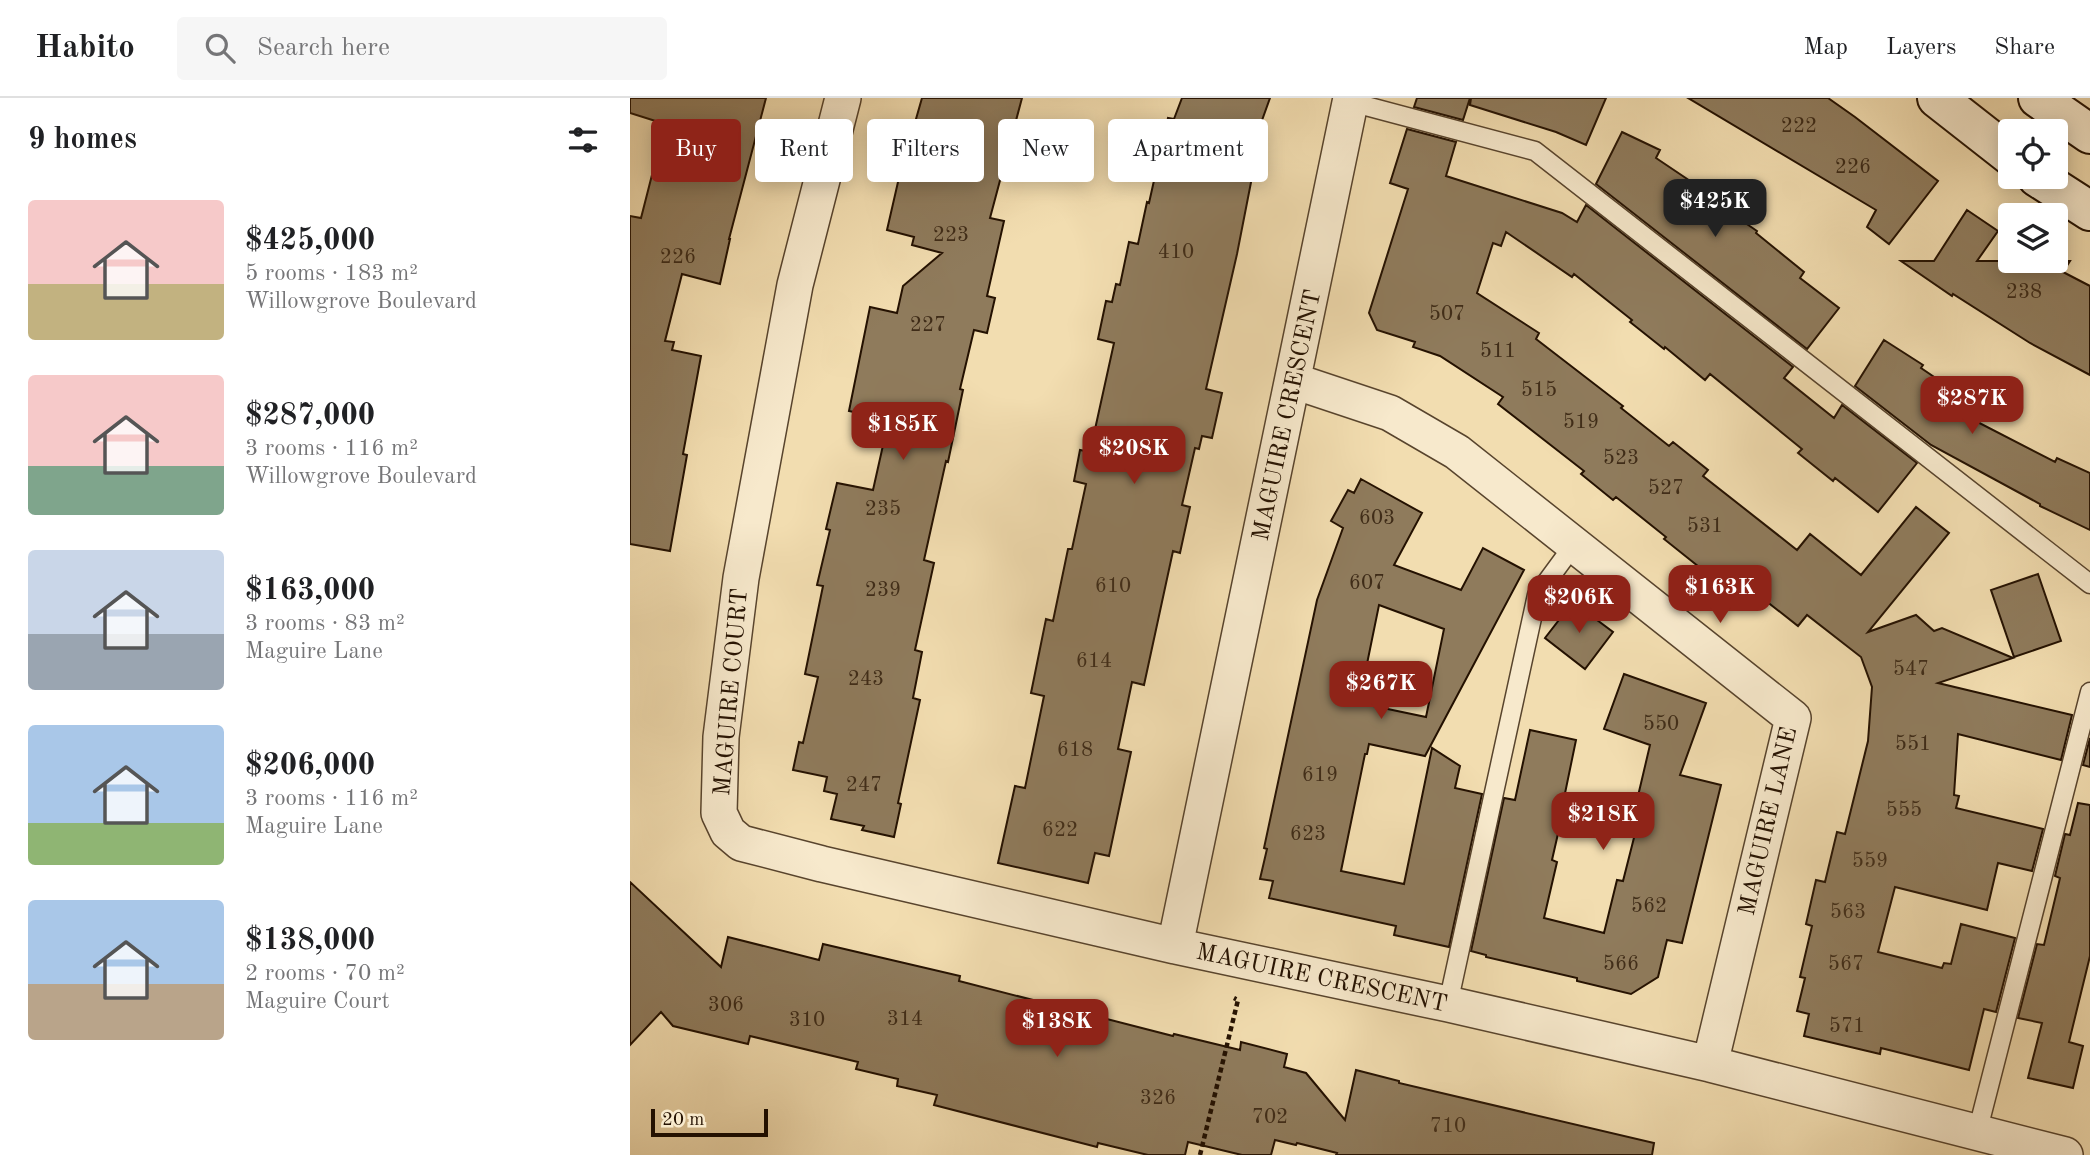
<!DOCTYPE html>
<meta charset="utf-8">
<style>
:root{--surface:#fff;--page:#f6f6f6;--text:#202124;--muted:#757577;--line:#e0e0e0;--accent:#8f2418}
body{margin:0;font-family:"Old Standard TT",serif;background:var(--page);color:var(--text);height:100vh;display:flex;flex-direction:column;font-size:26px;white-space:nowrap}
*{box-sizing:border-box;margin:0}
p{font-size:23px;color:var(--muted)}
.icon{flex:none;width:38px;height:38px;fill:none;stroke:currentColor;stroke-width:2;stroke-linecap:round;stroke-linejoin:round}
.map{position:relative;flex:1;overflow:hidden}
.sheet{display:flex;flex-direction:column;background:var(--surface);width:630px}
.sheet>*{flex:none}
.banner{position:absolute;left:21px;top:21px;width:665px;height:63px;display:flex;gap:14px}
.fabs{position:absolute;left:1368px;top:21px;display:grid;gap:14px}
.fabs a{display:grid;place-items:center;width:70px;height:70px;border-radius:7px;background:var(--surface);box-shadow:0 4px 18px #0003;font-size:35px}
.scale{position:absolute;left:21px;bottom:18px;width:117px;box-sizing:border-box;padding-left:7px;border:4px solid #241101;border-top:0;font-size:19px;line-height:24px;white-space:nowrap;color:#241101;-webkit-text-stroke:5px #f7e9cc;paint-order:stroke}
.price{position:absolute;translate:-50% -60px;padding:0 16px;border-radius:14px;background:var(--accent);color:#fff;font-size:23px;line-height:46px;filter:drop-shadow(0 2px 4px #0008)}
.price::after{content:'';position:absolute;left:50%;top:42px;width:21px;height:16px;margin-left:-10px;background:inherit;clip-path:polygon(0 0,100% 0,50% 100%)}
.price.on{background:#222;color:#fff}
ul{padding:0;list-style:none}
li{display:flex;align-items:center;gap:21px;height:175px;padding:0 28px}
li span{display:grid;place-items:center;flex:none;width:196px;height:140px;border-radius:7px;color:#555}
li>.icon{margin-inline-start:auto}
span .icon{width:84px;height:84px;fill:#fffc;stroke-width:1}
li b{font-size:30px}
h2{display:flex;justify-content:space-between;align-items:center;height:84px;padding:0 28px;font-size:30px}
.pill{padding:0 24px;border-radius:7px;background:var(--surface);box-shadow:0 4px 18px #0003;font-size:24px;line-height:63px}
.pill.on{background:var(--accent);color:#fff}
header{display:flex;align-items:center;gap:42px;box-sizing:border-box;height:98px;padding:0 35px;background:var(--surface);border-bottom:2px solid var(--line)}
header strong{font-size:33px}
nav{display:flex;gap:38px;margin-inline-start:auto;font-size:24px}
.search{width:490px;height:63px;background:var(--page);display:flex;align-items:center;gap:18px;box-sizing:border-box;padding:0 24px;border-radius:7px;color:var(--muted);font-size:26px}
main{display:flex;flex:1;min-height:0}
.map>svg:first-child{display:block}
</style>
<header>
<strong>Habito</strong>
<div class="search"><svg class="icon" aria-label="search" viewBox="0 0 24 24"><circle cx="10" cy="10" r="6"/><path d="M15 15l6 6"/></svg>Search here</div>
<nav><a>Map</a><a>Layers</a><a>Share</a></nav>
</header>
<main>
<section class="sheet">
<h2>9 homes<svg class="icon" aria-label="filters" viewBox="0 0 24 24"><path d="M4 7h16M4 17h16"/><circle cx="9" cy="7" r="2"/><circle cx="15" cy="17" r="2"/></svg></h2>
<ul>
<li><span style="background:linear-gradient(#f6c9c9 60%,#c2b280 0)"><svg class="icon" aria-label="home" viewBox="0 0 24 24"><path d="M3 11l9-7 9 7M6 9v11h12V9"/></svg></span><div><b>$425,000</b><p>5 rooms · 183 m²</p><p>Willowgrove Boulevard</p></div></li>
<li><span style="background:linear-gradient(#f6c9c9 65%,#7fa58c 0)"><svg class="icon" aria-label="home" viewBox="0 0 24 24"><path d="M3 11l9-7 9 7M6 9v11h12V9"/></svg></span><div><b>$287,000</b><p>3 rooms · 116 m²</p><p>Willowgrove Boulevard</p></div></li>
<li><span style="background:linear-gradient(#c9d6e8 60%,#9aa5b1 0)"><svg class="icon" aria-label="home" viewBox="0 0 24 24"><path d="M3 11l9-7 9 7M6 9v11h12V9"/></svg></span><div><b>$163,000</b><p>3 rooms · 83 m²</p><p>Maguire Lane</p></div></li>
<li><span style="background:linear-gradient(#a9c7e8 70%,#8fb573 0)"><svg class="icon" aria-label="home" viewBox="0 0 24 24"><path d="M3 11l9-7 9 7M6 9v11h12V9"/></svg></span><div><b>$206,000</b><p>3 rooms · 116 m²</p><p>Maguire Lane</p></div></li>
<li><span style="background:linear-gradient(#a9c7e8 60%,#b9a48a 0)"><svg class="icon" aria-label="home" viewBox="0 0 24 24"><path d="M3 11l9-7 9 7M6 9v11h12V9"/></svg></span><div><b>$138,000</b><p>2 rooms · 70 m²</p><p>Maguire Court</p></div></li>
</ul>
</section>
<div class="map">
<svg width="1460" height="1057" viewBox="0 0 1460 1057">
<rect width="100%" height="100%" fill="#f2ddb0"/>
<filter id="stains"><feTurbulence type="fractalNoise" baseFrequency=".00286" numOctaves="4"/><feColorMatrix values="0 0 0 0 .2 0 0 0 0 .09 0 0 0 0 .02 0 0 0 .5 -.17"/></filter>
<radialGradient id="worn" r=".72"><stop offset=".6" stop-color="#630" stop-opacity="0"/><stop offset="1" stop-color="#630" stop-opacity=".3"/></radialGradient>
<path fill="#8f7b5c" stroke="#241101" stroke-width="2" fill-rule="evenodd" d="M0,0H136L99,141H100L90,186L52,176L35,243L44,244L42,252L71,258L53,356L57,357L40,453L0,446V118L11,120L35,26L0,15Z
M292,0H392L360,120L374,123L357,198L365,200L357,235L344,232L330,291L333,292L318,364L316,363L294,462L304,465L285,552L292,554L283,600L290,602L268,705L271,706L264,739L232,732L234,728L201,721L207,696L194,693L197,679L163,672L169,644L173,645L188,579L175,576L193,488L187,487L200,432L196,431L207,385L243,392L258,325L253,324L254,321L219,313L240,209L267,215L273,188L312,155L282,147L284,139L257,132L268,84Z
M552,0H640L616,67L624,69L607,156L576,291L592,295L582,340L572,338L569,351L565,350L552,407L560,409L550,455L543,453L514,587L502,584L488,651L501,654L479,758L465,755L458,785L368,765L385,688L395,690L414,598L401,595L416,521L423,523L438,451H442L456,386L444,383L450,352L460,354L484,245L468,241L476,203L482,204L486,186L490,187L499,144L508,146L517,104L519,105L538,20L544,21Z
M787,0H840L833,22L784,9Z
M841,0H976L956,47L926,34L840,7Z
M1058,0H1198L1225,19L1308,83L1259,146L1237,129L1246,112Z
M777,31L826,44L816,78L932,115L947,124L956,107L1163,269L1154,280L1204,320L1212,307L1287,365L1248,414L1205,380L1203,383L1168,355L1172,351L1080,276L1075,282L1035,249L1034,251L1000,224L1002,222L944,176L942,179L876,134L871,148L863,145L847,195L909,235L906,241L993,308L991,310L1039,348L1043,344L1078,372L1073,378L1167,452L1180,436L1231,477L1286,409L1319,435L1238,534L1286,517L1304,533L1312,530L1383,560L1308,585L1442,617L1431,662L1328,636L1324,697L1329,698L1326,710L1413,731L1402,773L1368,765L1357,812L1265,789L1248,854L1312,870L1314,865L1321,866L1331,826L1385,840L1366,914L1354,911L1339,972L1251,950L1250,956L1174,938L1179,916L1167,913L1175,880L1170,879L1182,828L1176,826L1186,782L1195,784L1207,734L1215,736L1238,643L1242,589L1231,559L1177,517L1168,528L1122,492L1113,504L1034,441L1036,439L986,399L983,402L951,376L954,373L868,306L873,299L810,258L783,249L785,244L747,232L739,215L778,91L760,85Z
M992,34L1030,52L1026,60L1078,95L1076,98L1127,133L1126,135L1174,174L1170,180L1209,210L1177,251L966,86Z
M1337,112L1368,133L1347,163H1440L1433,174L1460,188V277L1400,245L1323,196L1322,198L1271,163H1304Z
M1254,242L1293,267L1291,270L1338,302L1330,315L1425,364L1427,360L1460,375V432L1410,408V406L1301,347L1225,288Z
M731,381L792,415L764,467L831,492L853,450L894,472L795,658L739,646L737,656H735L711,773L774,786L802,650L830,668L825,690L852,696L819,849L764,837L766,828L639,800L643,783L630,781L637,751L634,750L687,502L713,430L701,423L718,392L724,395ZM749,507L814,531L796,619L729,605Z
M1408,476L1431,543L1384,559L1361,492Z
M943,504L983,534L955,571L915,540Z
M994,576L1076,605L1050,677L1091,687L1052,845L1037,842L1028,879L1001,896L947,883V880L856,859V857L841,853L874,700L885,702L900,632L946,642L933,705H935L922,762L927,764L914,820L974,835L987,782L993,783L1010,716L1004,715L1020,647L974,631Z
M1460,640V669L1453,667Z
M1448,705L1460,707V858L1439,944L1453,948L1443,990L1398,980L1412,925L1388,920L1407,846L1414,847L1430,780L1425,778L1435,736L1440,737Z
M0,784L91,869L98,839L189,862L193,846L330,878L329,883L543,938L544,936L610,952L611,944L657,956L654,969L676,975L715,1022L726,972L769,983V985L1024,1045L1022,1057H706L707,1055L667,1045L666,1047L645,1042L641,1057H612L558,1044L555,1057H518L468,1045L467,1049L304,1007L307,997L267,988L268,981L226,971L228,964L120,938L118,946L43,928L31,914L0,947Z"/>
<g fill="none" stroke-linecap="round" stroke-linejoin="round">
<defs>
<path id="lane" d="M721,4L905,53L1460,486
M818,906L907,497L943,448
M1347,1035L1460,594"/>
<path id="street" d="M213,0L165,187L111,480L91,639L89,715L98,734L111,745L192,766L545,848
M721,0L545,848L818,906L1080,966L1435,1057
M664,283L760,315L827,354L1163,620L1080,966"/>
<path id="secondary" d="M1307,0L1381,58
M1408,0L1460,36
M1407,79L1460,113"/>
</defs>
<use href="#lane" stroke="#58442d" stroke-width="21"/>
<use href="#street" stroke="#58442d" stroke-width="38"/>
<use href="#secondary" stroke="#241101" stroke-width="42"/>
<path stroke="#241101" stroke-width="4.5" stroke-dasharray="5 3.5" stroke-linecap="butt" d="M570,1057L608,902L604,900"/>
<use href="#lane" stroke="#f7e9cc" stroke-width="18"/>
<use href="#street" stroke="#f7e9cc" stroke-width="35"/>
<use href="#secondary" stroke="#f7e9cc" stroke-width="38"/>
</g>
<g text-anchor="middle" stroke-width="6" stroke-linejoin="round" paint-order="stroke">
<g font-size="21" fill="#3f2c18">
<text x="1169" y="34">222</text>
<text x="1223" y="75">226</text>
<text x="321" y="143">223</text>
<text x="546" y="160">410</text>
<text x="48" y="165">226</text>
<text x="1394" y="200">238</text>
<text x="817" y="222">507</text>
<text x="298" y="233">227</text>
<text x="868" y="259">511</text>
<text x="909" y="298">515</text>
<text x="951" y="330">519</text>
<text x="991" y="366">523</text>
<text x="1036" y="396">527</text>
<text x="253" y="417">235</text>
<text x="747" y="426">603</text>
<text x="1075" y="434">531</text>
<text x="737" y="491">607</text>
<text x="483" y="494">610</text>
<text x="253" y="498">239</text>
<text x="464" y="569">614</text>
<text x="1281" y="577">547</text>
<text x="236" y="587">243</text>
<text x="1031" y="632">550</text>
<text x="1283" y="652">551</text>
<text x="445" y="658">618</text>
<text x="690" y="683">619</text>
<text x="234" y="693">247</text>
<text x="1274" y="718">555</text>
<text x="430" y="738">622</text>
<text x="678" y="742">623</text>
<text x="1240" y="769">559</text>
<text x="1019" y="814">562</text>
<text x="1218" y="820">563</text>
<text x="991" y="872">566</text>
<text x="1216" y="872">567</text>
<text x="96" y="913">306</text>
<text x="275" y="927">314</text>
<text x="177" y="928">310</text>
<text x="1217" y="934">571</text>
<text x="528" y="1006">326</text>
<text x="640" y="1025">702</text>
<text x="818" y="1034">710</text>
</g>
<g font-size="24" fill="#241101" stroke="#f7e9cc">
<text transform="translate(656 317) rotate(-78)" y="8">MAGUIRE CRESCENT</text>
<text transform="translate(100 594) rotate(-85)" y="8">MAGUIRE COURT</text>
<text transform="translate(1137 723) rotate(-77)" y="8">MAGUIRE LANE</text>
<text transform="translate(692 879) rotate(12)" y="8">MAGUIRE CRESCENT</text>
</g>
</g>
<rect width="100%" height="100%" filter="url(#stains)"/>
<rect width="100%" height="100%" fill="url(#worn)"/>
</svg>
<div class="fabs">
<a><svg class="icon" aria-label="locate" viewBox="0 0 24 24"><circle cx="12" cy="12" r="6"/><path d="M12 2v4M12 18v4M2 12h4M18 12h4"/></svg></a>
<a><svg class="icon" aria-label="layers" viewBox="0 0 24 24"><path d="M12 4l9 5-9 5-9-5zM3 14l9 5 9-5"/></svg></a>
</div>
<div class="scale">20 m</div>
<b class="price on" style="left:1085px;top:141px">$425K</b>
<b class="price" style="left:1342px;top:338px">$287K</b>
<b class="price" style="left:273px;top:364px">$185K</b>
<b class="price" style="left:504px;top:388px">$208K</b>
<b class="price" style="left:1090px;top:527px">$163K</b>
<b class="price" style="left:949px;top:537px">$206K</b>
<b class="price" style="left:751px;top:623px">$267K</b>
<b class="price" style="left:973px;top:754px">$218K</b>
<b class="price" style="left:427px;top:961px">$138K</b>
<div class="banner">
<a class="pill on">Buy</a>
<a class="pill">Rent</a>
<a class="pill">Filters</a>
<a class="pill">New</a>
<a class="pill">Apartment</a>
</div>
</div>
</main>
